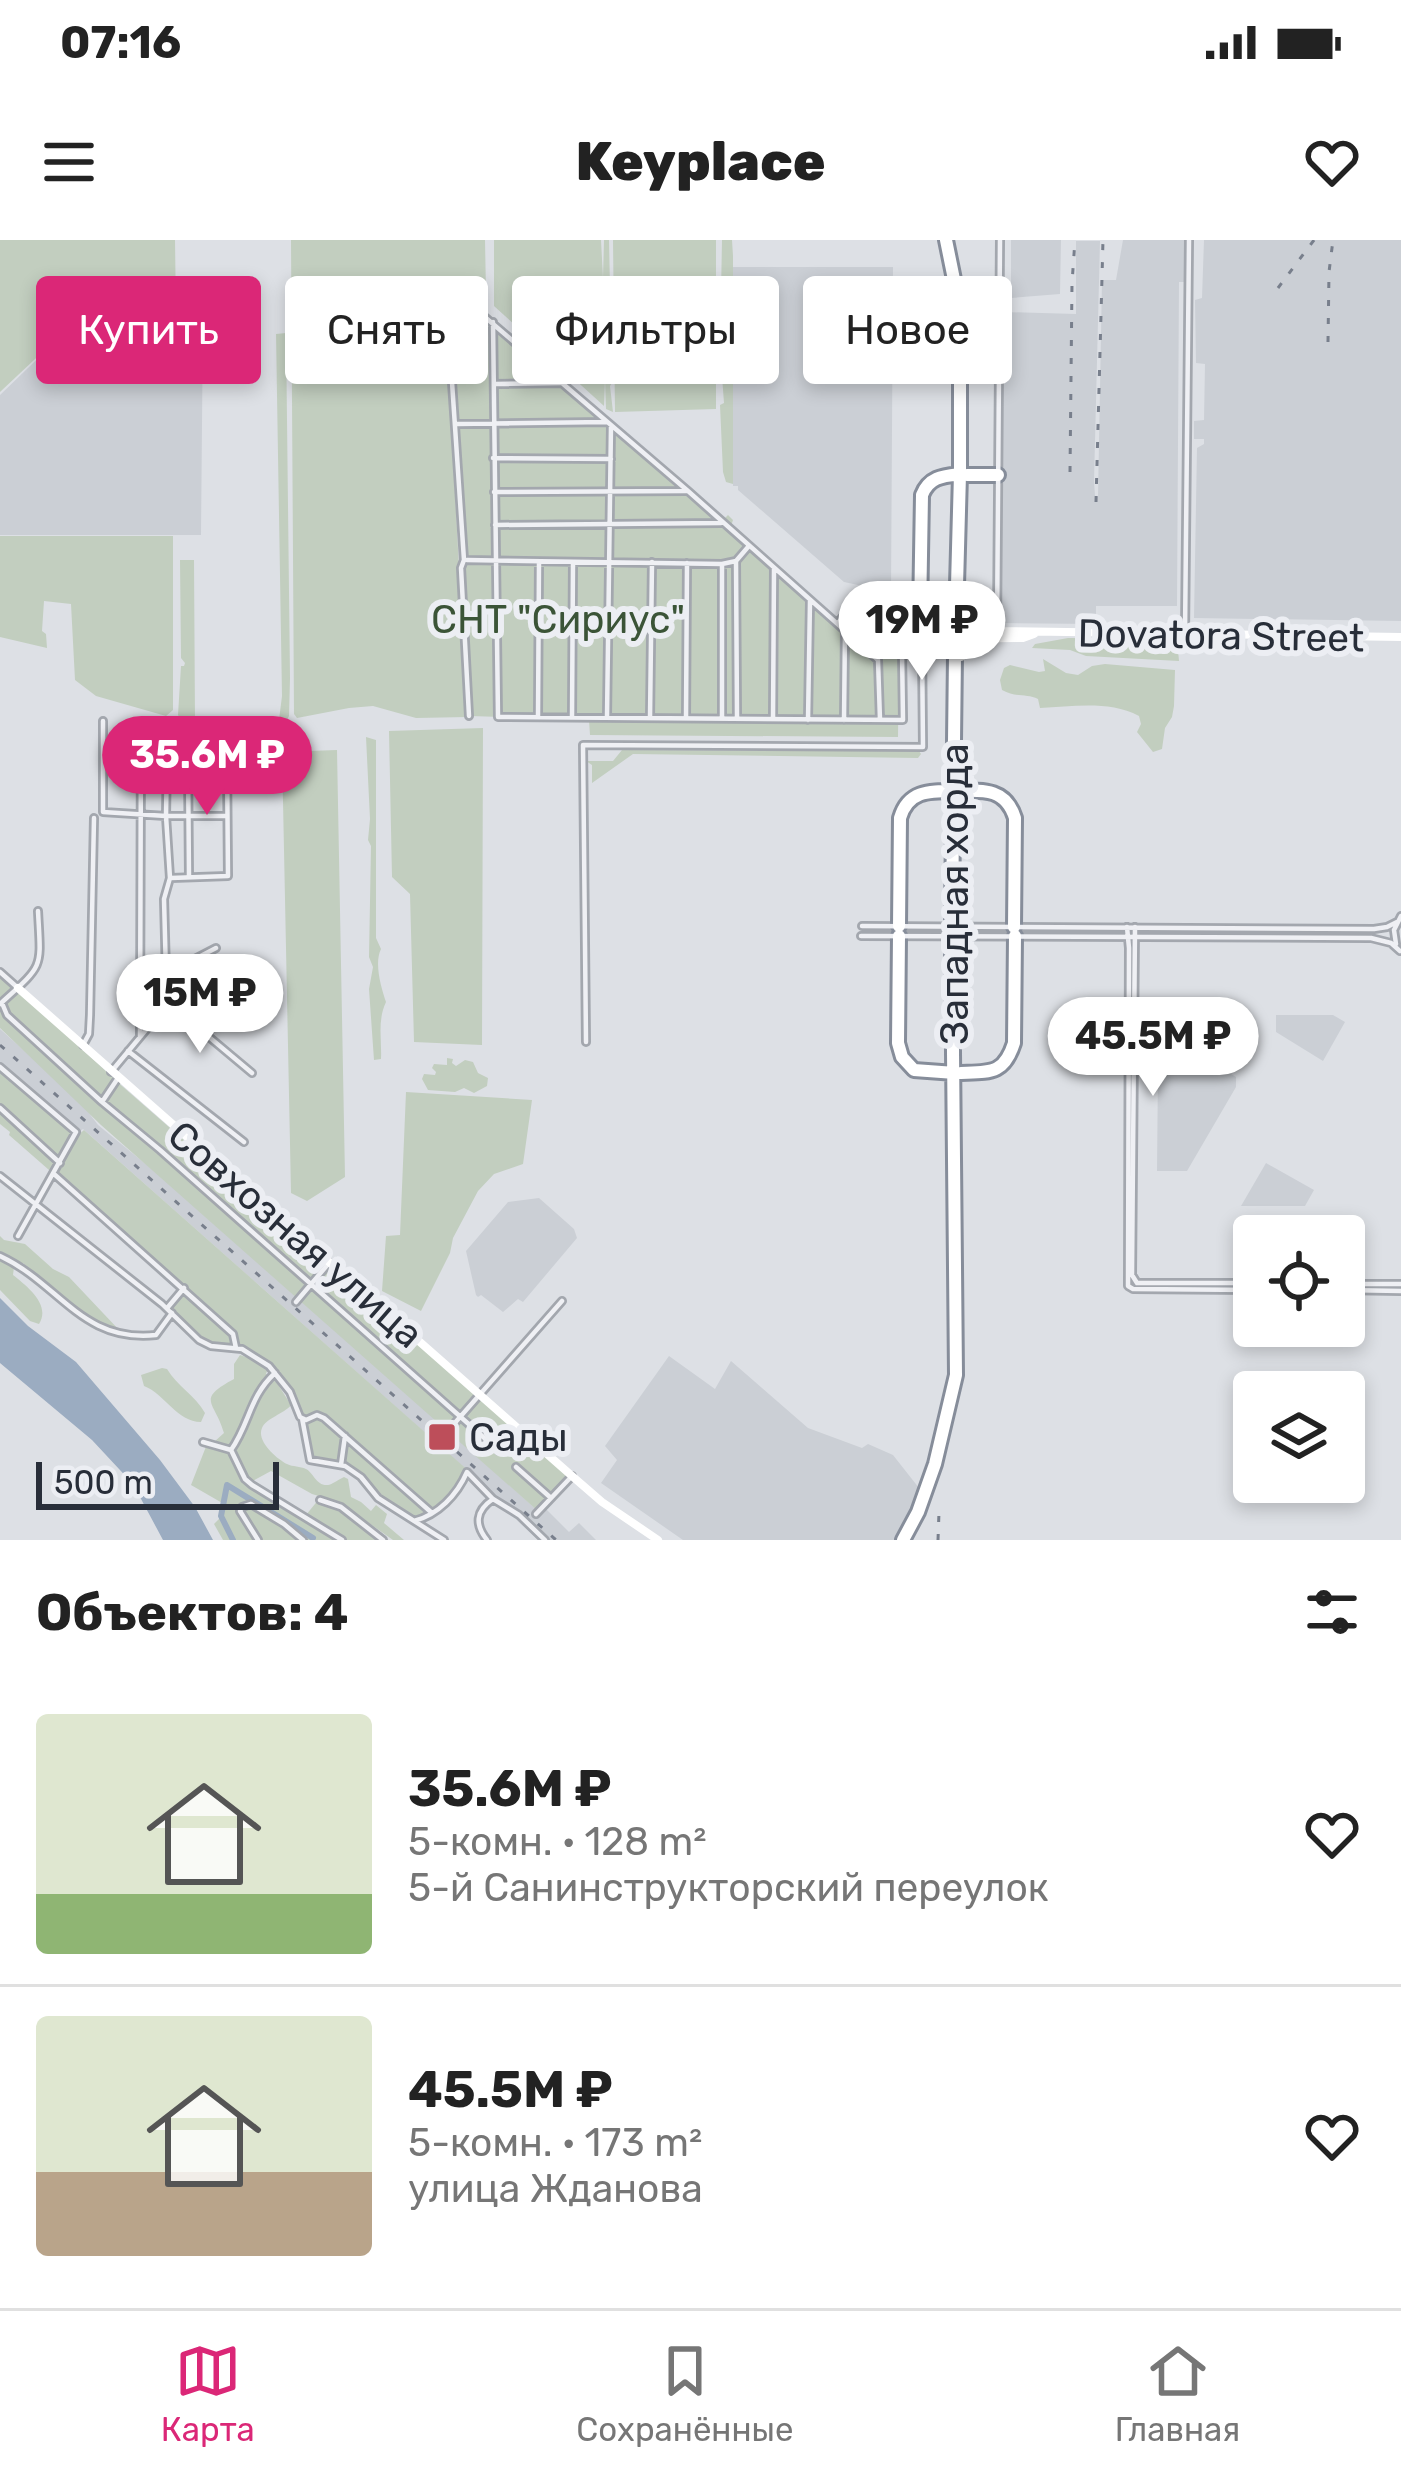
<!DOCTYPE html>
<html lang="ru">
<meta charset="utf-8">
<style>
:root{--surface:#fff;--page:#f2f2f2;--text:#222;--muted:#767676;--line:#e0e0e0;--accent:#db2777}
body{margin:0;font-family:Rubik,sans-serif;background:var(--page);color:var(--text);height:100vh;display:flex;flex-direction:column;font-size:45px;white-space:nowrap}
*{box-sizing:border-box;margin:0}
p{font-size:39px;color:var(--muted)}
.icon{flex:none;width:66px;height:66px;fill:none;stroke:currentColor;stroke-width:2;stroke-linecap:round;stroke-linejoin:round}
.map{position:relative;height:1300px;overflow:hidden}
.sheet{display:flex;flex-direction:column;background:var(--surface);flex:1}
.sheet>*{flex:none}
.guide{position:absolute;left:36px;top:36px;width:1329px;height:108px;display:flex;gap:24px}
.fabs{position:absolute;left:1233px;top:975px;display:grid;gap:24px}
.fabs a{display:grid;place-items:center;width:132px;height:132px;border-radius:12px;background:var(--surface);box-shadow:0 6px 18px #0003;font-size:60px}
.scale{position:absolute;left:36px;bottom:30px;width:243px;box-sizing:border-box;padding-left:12px;border:6px solid #282e39;border-top:0;font-size:33px;line-height:42px;white-space:nowrap;color:#282e39;-webkit-text-stroke:9px #eceef3;paint-order:stroke}
.price{position:absolute;translate:-50% -102px;padding:0 27px;border-radius:42px;background:#fff;color:#222;font-size:39px;line-height:78px;filter:drop-shadow(0 3px 6px #0008)}
.price::after{content:'';position:absolute;left:50%;top:72px;width:36px;height:27px;margin-left:-18px;background:inherit;clip-path:polygon(0 0,100% 0,50% 100%)}
.price.on{background:var(--accent);color:#fff}
ul{padding:0;list-style:none}
li{display:flex;align-items:center;gap:36px;height:300px;padding:0 36px}
li+li{border-top:3px solid var(--line)}
li span{display:grid;place-items:center;flex:none;width:336px;height:240px;border-radius:12px;color:#555}
li>.icon{margin-inline-start:auto}
span .icon{width:144px;height:144px;fill:#fffc;stroke-width:1}
li b{font-size:51px}
h2{display:flex;justify-content:space-between;align-items:center;height:144px;padding:0 36px;font-size:51px}
.pill{padding:0 42px;border-radius:12px;background:var(--surface);box-shadow:0 6px 18px #0003;font-size:42px;line-height:108px}
.pill.on{background:var(--accent);color:#fff}
.status{display:flex;justify-content:space-between;align-items:center;height:84px;padding:0 60px;background:var(--surface);direction:ltr}
.status svg{height:33px;fill:currentColor}
header{display:flex;justify-content:space-between;align-items:center;height:156px;padding:0 36px;background:var(--surface);font-size:54px;font-weight:800}
.dock{display:flex;justify-content:space-around;align-items:center;height:168px;border-top:3px solid var(--line);background:var(--surface);font-size:33px;color:var(--muted)}
.dock a{display:grid;justify-items:center;gap:6px}
.dock .on{color:var(--accent)}
.map>svg:first-child{display:block}
</style>
<div class="status"><b>07:16</b><svg viewBox="0 0 49 12"><path d="M0 12V9h3v3zM5 12V6h3v6zM10 12V3h3v9zM15 12V0h3v12zM26 1h20v11H26zM47 4h2v5h-2z"/></svg></div>
<header><svg class="icon" aria-label="menu" viewBox="0 0 24 24"><path d="M4 6h16M4 12h16M4 18h16"/></svg>Keyplace<svg class="icon" aria-label="heart" viewBox="0 0 24 24"><path d="M12 20l-8-8c-3-5 5-10 8-4 3-6 11-1 8 4z"/></svg></header>
<div class="map">
<svg width="1401" height="1300" viewBox="0 0 1401 1300">
<rect width="100%" height="100%" fill="#dde0e5"/>
<path fill="#cbcfd5" d="M1011,0H1061L1060,54L1011,58Z
M1123,0H1186V42H1179L1177,366H1096V384L1001,383L1004,72L1076,74V1H1100L1094,241L1095,256L1098,257L1102,40H1116Z
M1204,0H1401V381L1194,378L1197,208L1204,204V199H1194V181L1204,180L1205,124L1196,123L1195,60L1202,58Z
M732,27H893L891,352L844,342L738,250V246H733Z
M85,73L203,74L201,295H0V155Z
M1276,775H1333L1345,782L1323,821L1276,792Z
M0,789L79,860L98,885L214,980L538,1271L546,1269L569,1292L579,1283L596,1300H538L467,1230L83,889L74,895L0,833Z
M1158,828H1221L1236,837V847L1187,931H1157Z
M1266,923L1314,950L1305,966H1241Z
M539,958L574,989L577,998L523,1062L518,1059L503,1072L481,1055L478,1057L476,1055L466,1011L508,962Z
M669,1116L715,1149L731,1121L808,1188L862,1208L868,1204L893,1215L919,1248L902,1300H683L601,1243L617,1220L605,1206Z"/>
<path fill="#c2cebf" d="M0,0H175L176,72H85L0,152Z
M291,0H485L486,52L444,47L467,477L416,478L373,466L349,468L297,478L294,474Z
M494,0H601L603,38L604,0H609L612,143L610,146L613,172L606,169L605,139L604,166L494,66Z
M613,0H716V169L615,172Z
M722,0H732L733,16V244L726,242L723,232L720,165L724,163L722,136L728,134L722,132V103L725,98L722,97L723,58L721,53Z
M450,52H457L723,280L728,275L733,280L731,286L855,394L866,379L899,405L898,497L590,495L589,480L470,476Z
M286,93L290,438L289,476L286,482L279,480L282,456L276,94Z
M0,296H173V470L166,476L96,456L75,440L71,364L44,361L42,391L46,394L47,408L0,397Z
M180,320H194L195,482H182L178,475L181,426H184L185,423L181,418Z
M1068,398L1177,399L1179,421L1086,416L1070,410L1032,408L1035,404Z
M1043,419L1066,433L1078,435L1092,426L1105,424L1175,430L1174,466L1172,477L1165,488L1162,509L1153,512L1137,492L1141,484L1139,476C1108,460 1072,467 1040,468L1038,459C1027,453 1016,458 1002,450L1000,440L1004,428L1010,425L1039,432L1045,431Z
M483,488L482,805L414,802L410,654L392,637L389,491Z
M366,497L376,500V698L381,709C374,723 381,747 386,762C377,781 382,800 381,819L374,820L369,749L373,727L369,717L371,606L368,600L370,579Z
M337,510L345,937L307,961L291,953L282,512Z
M622,510L919,511L921,514L918,518L633,514L592,543V525L586,521H613Z
M0,733L122,846L571,1238L539,1272L101,885L0,788Z
M447,818L453,819L452,823L456,826L465,820L473,822L478,833L488,838L487,846L474,853L464,848L455,852L428,850L422,839L424,834L435,835L436,832L432,828L434,824L447,825Z
M0,830L76,897L84,890L471,1233C454,1255 440,1275 411,1279L347,1227L318,1225L309,1221L294,1164L268,1128L266,1134L277,1143L291,1165C284,1174 266,1178 262,1188C256,1201 277,1219 287,1224C293,1227 300,1226 306,1229C314,1233 316,1246 328,1245C331,1245 341,1238 344,1237L348,1239L351,1257L361,1262L371,1271L376,1265L387,1274L384,1283L404,1300H393L339,1262L312,1254L271,1231L251,1242L306,1275L319,1259L340,1267L384,1300H223L214,1284L222,1276L224,1264L191,1245L207,1204L219,1206L214,1202L224,1193C215,1161 195,1160 234,1139V1124L240,1115L263,1123L241,1109L205,1105L167,1069L184,1048L9,895L10,892L0,884Z
M406,852L532,860L523,924L494,934L478,951L453,998L450,1013L421,1071L382,1051L386,996L400,995Z
M0,996L4,1000L25,1004L53,1029L69,1037L120,1091L97,1085L23,1023L14,1027L13,1035C28,1047 51,1065 39,1084L30,1081L0,1050Z
M162,1128L167,1129C177,1146 195,1155 205,1173L201,1182C177,1182 165,1154 144,1146L141,1135Z"/>
<path fill="#9bacc1" d="M0,1058L28,1086L76,1122L160,1220L195,1267L213,1300H163L133,1244L92,1200L0,1123Z"/>
<g fill="none" stroke-linecap="round" stroke-linejoin="round">
<path stroke="#9bacc1" stroke-width="6" d="M233,1300L221,1276L227,1245L313,1298"/>
<defs>
<path id="street" d="M493,82L498,477L903,480L902,410L909,394
M495,144L561,143
M457,184L607,182
M493,218L611,219
M494,252L686,251
M495,285L721,283
M467,320L722,324L736,321L748,307
M736,321L737,477
M838,383C854,360 859,366 879,377C888,382 899,382 909,385
M997,391L1000,0
M1185,395L1189,0
M469,476L461,328L464,320L446,53L451,48L688,251L878,420L880,480
M538,476L539,322
M572,477L573,322
M607,477L611,185
M722,477V324
M650,478L652,322
M686,478L687,323
M773,479L774,329
M808,480L810,361
M844,480L845,390
M103,481V572L166,576H227
M188,518L189,637
M171,638L228,636L227,519
M862,686L1374,689L1387,687L1397,682
M1127,687L1129,708L1128,1046L1133,1049L1254,1050
M1135,687L1132,1035L1137,1043
M861,696L1371,698L1391,703L1400,711
M1396,704L1394,690L1401,676
M0,732L18,748
M166,734L164,659L170,638L166,576L167,518
M2,763L7,775L102,862L160,910L499,1211
M0,764C45,723 41,730 38,671
M165,767L178,771L252,833
M165,767L164,740L166,734L216,708
M170,768L211,744L247,768
M140,797L141,492
M586,802L583,505L923,507L922,403
M83,805L89,794L90,775L94,578
M128,811L244,902
M0,827L76,892L18,996
M111,832L165,767
M102,862L118,838
M0,868L60,923
M54,934L233,1094L236,1108
M0,936L162,1064L199,1100L211,1106L242,1109L269,1126L290,1152L300,1177L306,1180L317,1175L324,1178L432,1273
M0,1016C60,1044 82,1103 156,1095L172,1073
M1137,1043H1254
M1344,1044H1401
M1344,1050L1401,1051
M296,1062L329,1023
M168,1067L184,1048
M275,1133C249,1157 250,1183 231,1210L245,1239L252,1245L342,1300
M302,1178L310,1220L345,1226L361,1237L378,1258L444,1300
M446,1193L562,1061
M203,1202L231,1210
M341,1225L345,1196
M516,1227L551,1258
M320,1260L341,1267L383,1300
M536,1274L572,1236
M414,1281C438,1275 457,1255 467,1232L493,1259L519,1275L545,1300
M258,1300L240,1271L242,1267L251,1264L284,1284L303,1300
M487,1300C475,1285 475,1271 493,1259"/>
<path id="highway" d="M946,0L960,69V234L956,383
M967,235H998
M920,376L922,255C929,237 943,236 960,234
M959,551C985,550 1006,549 1015,578L1014,687
M952,675L955,415
M899,686L900,578C908,551 928,551 953,551
M899,696L898,803L902,817L914,830L955,833
M961,833C991,832 1004,834 1014,803L1015,696
M903,1300L918,1272L935,1224L956,1135L952,704"/>
</defs>
<use href="#street" stroke="#a3a7ae" stroke-width="10"/>
<use href="#highway" stroke="#868d9a" stroke-width="18"/>
<use href="#street" stroke="#eff0f4" stroke-width="4.5"/>
<path stroke="#fff" stroke-width="8" d="M908 389a14 14 0 1 1 28 0a14 14 0 1 1-28 0Z
M935,386L997,391L1401,397
M932,399L1023,398L1034,394
M18,748L572,1236L602,1262L658,1300"/>
<use href="#highway" stroke="#fff" stroke-width="12"/>
<path stroke="#787f8c" stroke-width="3" stroke-dasharray="6 12" stroke-linecap="butt" d="M1278,48L1314,0
M1328,102L1329,32L1333,0
M1070,232L1072,43L1075,0
M1096,262L1103,0
M0,805L556,1300
M938,1300L939,1272"/>
<defs>
<path id="highway-bridge" d="M961,415L962,383
M952,675V704"/>
</defs>
<use href="#highway-bridge" stroke="#868d9a" stroke-width="18" stroke-linecap="butt"/>
<use href="#highway-bridge" stroke="#fff" stroke-width="12"/>
</g>
<rect fill="#bd4e5a" stroke="#eceef3" stroke-width="4.5" x="427" y="1182" width="30" height="30" rx="6"/>
<g text-anchor="middle" stroke-width="12" stroke-linejoin="round" paint-order="stroke">
<g font-size="39" fill="#3b5437" stroke="#eceef3">
<text x="558" y="393">СНТ "Сириус"</text>
</g>
<g font-size="39" fill="#282e39" stroke="#eceef3">
<text transform="translate(1221 395) rotate(1)" y="14">Dovatora Street</text>
<text transform="translate(954 654) rotate(-90)" y="14">Западная хорда</text>
<text transform="translate(296 994) rotate(41)" y="14">Совхозная улица</text>
</g>
<g font-size="39" fill="#282e39" stroke="#eceef3" text-anchor="start">
<text x="469" y="1211">Сады</text>
</g>
</g>
</svg>
<div class="fabs">
<a><svg class="icon" aria-label="locate" viewBox="0 0 24 24"><circle cx="12" cy="12" r="6"/><path d="M12 2v4M12 18v4M2 12h4M18 12h4"/></svg></a>
<a><svg class="icon" aria-label="layers" viewBox="0 0 24 24"><path d="M12 4l9 5-9 5-9-5zM3 14l9 5 9-5"/></svg></a>
</div>
<div class="scale">500 m</div>
<b class="price" style="left:922px;top:443px">19M ₽</b>
<b class="price on" style="left:207px;top:578px">35.6M ₽</b>
<b class="price" style="left:200px;top:816px">15M ₽</b>
<b class="price" style="left:1153px;top:859px">45.5M ₽</b>
<div class="guide">
<a class="pill on">Купить</a>
<a class="pill">Снять</a>
<a class="pill">Фильтры</a>
<a class="pill">Новое</a>
</div>
</div>
<section class="sheet">
<h2>Объектов: 4<svg class="icon" aria-label="filters" viewBox="0 0 24 24"><path d="M4 7h16M4 17h16"/><circle cx="9" cy="7" r="2"/><circle cx="15" cy="17" r="2"/></svg></h2>
<ul>
<li><span style="background:linear-gradient(#dfe7d0 75%,#8fb573 0)"><svg class="icon" aria-label="home" viewBox="0 0 24 24"><path d="M3 11l9-7 9 7M6 9v11h12V9"/></svg></span><div><b>35.6M ₽</b><p>5-комн. · 128 m²</p><p>5-й Санинструкторский переулок</p></div><svg class="icon" aria-label="heart" viewBox="0 0 24 24"><path d="M12 20l-8-8c-3-5 5-10 8-4 3-6 11-1 8 4z"/></svg></li>
<li><span style="background:linear-gradient(#dfe7d0 65%,#b9a48a 0)"><svg class="icon" aria-label="home" viewBox="0 0 24 24"><path d="M3 11l9-7 9 7M6 9v11h12V9"/></svg></span><div><b>45.5M ₽</b><p>5-комн. · 173 m²</p><p>улица Жданова</p></div><svg class="icon" aria-label="heart" viewBox="0 0 24 24"><path d="M12 20l-8-8c-3-5 5-10 8-4 3-6 11-1 8 4z"/></svg></li>
</ul>
</section>
<nav class="dock">
<a class="on"><svg class="icon" aria-label="map" viewBox="0 0 24 24"><path d="M3 6l6-2 6 2 6-2v14l-6 2-6-2-6 2zM9 4v14M15 6v14"/></svg>Карта</a>
<a><svg class="icon" aria-label="saved" viewBox="0 0 24 24"><path d="M7 4h10v16l-5-4-5 4z"/></svg>Сохранённые</a>
<a><svg class="icon" aria-label="home" viewBox="0 0 24 24"><path d="M3 11l9-7 9 7M6 9v11h12V9"/></svg>Главная</a>
</nav>
